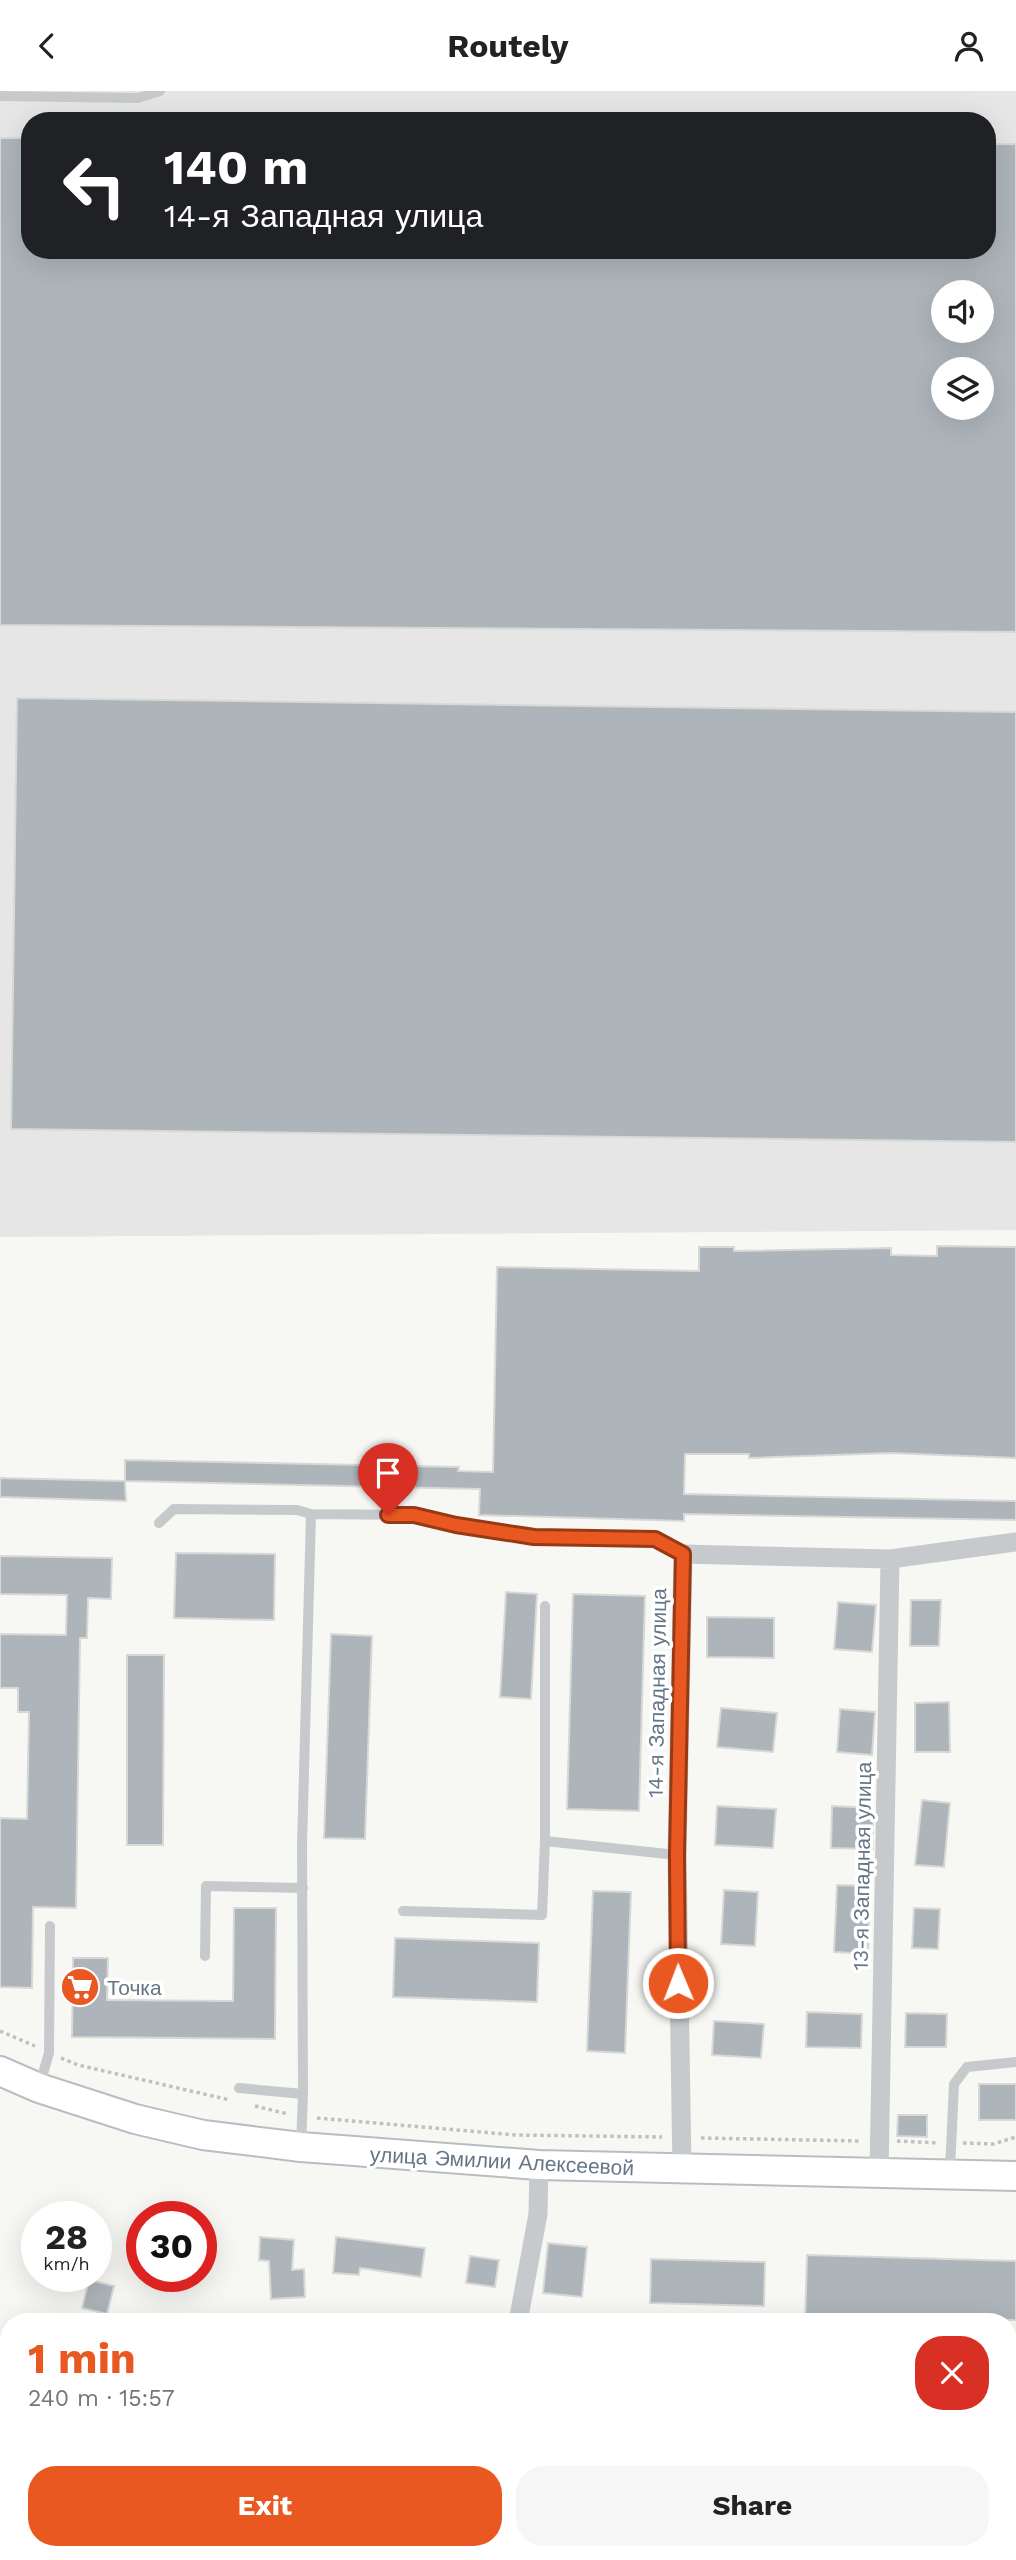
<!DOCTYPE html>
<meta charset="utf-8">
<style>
body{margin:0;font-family:"Work Sans",sans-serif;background:#f6f6f6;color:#222;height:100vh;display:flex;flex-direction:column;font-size:26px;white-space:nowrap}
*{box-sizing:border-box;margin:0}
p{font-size:23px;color:#767676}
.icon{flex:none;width:38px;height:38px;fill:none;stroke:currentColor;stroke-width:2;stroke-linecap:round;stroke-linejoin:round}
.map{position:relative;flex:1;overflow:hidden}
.drawer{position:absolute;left:0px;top:2222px;width:1017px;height:247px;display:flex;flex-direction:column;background:#fff;border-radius:28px 28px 0 0;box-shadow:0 7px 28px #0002}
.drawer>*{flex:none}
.banner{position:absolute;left:21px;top:21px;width:975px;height:147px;border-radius:28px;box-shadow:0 7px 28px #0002;background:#202124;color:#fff;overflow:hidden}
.tools{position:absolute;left:931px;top:189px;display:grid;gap:14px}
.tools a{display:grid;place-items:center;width:63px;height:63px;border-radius:50%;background:#fff;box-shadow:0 7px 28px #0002;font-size:35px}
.speed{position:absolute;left:21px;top:2110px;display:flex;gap:14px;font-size:35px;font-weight:700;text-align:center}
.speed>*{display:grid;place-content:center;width:91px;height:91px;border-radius:50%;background:#fff;box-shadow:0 7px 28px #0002;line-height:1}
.speed small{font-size:18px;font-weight:400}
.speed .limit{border:10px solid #d22;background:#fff;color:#111}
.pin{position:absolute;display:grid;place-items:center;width:60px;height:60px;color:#fff;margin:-72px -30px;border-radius:50% 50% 50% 0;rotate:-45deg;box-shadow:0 0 7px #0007}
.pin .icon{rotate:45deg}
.me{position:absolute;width:77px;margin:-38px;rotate:359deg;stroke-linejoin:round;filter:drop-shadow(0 0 5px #0008)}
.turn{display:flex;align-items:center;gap:24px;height:147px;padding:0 28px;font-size:32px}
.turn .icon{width:91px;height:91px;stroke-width:2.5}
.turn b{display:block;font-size:49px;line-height:60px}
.round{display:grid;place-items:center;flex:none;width:74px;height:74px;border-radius:28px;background:#f6f6f6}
.summary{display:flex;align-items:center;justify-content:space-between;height:119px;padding:0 28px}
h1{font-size:42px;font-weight:700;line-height:52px;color:#ea5821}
.button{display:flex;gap:14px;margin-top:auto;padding:14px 28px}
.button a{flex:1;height:80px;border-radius:28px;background:#ea5821;color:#fff;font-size:28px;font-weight:700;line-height:80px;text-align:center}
.button a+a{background:#f6f6f6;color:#222}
header{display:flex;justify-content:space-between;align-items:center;height:91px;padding:0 28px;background:#fff;font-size:32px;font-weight:700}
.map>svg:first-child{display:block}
</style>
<header><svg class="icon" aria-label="back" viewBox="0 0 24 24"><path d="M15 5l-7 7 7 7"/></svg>Routely<svg class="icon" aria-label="person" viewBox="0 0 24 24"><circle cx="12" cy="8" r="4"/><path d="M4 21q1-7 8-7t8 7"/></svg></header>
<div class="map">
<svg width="1016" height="2469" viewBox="0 0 1016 2469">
<rect width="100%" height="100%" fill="#f7f7f4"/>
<path fill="#e5e6e5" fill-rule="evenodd" d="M0,0h1016v1139l-1016,7zM30,30h957v129h-957zM943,201h39v39h-39zM943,278h39v39h-39z"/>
<path fill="#adb5bb" stroke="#d8d8d6" stroke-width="2" fill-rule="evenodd" d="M0,47h30v112h957v-106h29v488l-1016,-7zM943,201h39v39h-39zM943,278h39v39h-39z
M17,607l999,14v430l-1005,-13z
M937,1155l79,1v211l-125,-5 -142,5v-4h-64l-1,40 332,7v19l-332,-6v7l-205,-6 1,-26 -355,-8v-21l334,7 -1,4 35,1 4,-205 202,4v-24h35v4l157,-3v7l46,1z
M0,1387l125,3 1,20 -126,-4z
M176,1462l99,1 -1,66 -100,-2z
M0,1465l112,2 -1,41 -23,-1 -1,40h-7l-4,270 -43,-1 -1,81 -32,-1v-169l27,1 2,-107h-11v-24h-18v-54l66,1 1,-40 -67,-1z
M506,1501l31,2 -6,105 -31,-2z
M573,1503l72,2 -6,215 -72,-2z
M911,1509h30l-2,46h-29z
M838,1511l38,3 -4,47 -38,-3z
M707,1526l67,1v40l-67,-1z
M331,1543l41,2 -7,203 -41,-1z
M127,1564h37l-1,190h-36z
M949,1611l1,50h-35v-49z
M721,1617l56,5 -4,39 -56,-5z
M840,1618l35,3 -3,43 -35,-3z
M922,1709l28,3 -6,64 -29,-2z
M717,1715l59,3 -3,39 -58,-3z
M832,1715l41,2v41l-42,-1z
M837,1794l33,1 -2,68 -34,-2z
M724,1799l34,2 -3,54 -34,-2z
M593,1800l38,1 -6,161 -38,-2z
M234,1817h42l-1,131 -203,-2 1,-79h35l-1,42 126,1z
M914,1817l26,1 -2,40 -26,-1z
M395,1847l144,5 -2,59 -144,-5z
M807,1921l55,2 -1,34 -55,-1z
M906,1922l41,1 -1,33h-41z
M714,1930l50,3 -3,34 -49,-3z
M979,1993h37v36h-37z
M898,2024h29v22l-30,-1z
M260,2146l34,3 -2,30 12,-1 1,28 -34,2 -2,-38 -10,-1z
M336,2146l89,11 -4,29 -61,-9 -1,7 -26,-2z
M548,2152l39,4 -5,50 -39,-4z
M807,2164l209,6v59l-59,-1v3h-152z
M470,2165l29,4 -4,27 -29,-4z
M651,2168l114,3 -1,44 -114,-3z
M89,2189l25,6 -7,28 -25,-6z"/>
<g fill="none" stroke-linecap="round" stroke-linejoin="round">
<g stroke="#b9bdc2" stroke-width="32">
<path id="secondary" d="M0,1980l39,17 96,31 68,16 98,12 238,18 477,11"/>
</g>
<path stroke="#bec0c2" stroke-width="3.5" stroke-dasharray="3.5 3.5" stroke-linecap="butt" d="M0,1940l35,15
M61,1967l17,7 152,35
M255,2015l33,8
M317,2027l199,17 146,2
M701,2047l160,3
M897,2050l41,2
M963,2052l30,1 23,-7"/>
<path stroke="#c7cacd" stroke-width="10" d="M0,5l138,2 22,-7
M311,1423l103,1 42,11 78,10 121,3 28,15
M159,1432l15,-14 123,1 14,4 -9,332 1,248
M545,1750v-235
M403,1820l139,4 3,-74 132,14
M205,1865l1,-70 97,2
M39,1996l10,-34 1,-127
M239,1997l64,6 -2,52
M950,2079l4,-86 13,-17 49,-5"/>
<path stroke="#c7cacd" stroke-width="19" d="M682,2079l-5,-315 6,-301 207,5 126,-17
M879,2083l11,-615
M518,2231l20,-108 1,-49
M0,2314l9,5
M568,2460l14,9
M663,2469l22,-3 45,3
M809,2469c33,-3 61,-14 93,0"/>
<use href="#secondary" stroke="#fff" stroke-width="28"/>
</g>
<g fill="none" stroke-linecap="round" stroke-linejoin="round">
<g stroke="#983915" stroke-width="18">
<path id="route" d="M388,1424h26l42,10 78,12 121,2 28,15 -6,301 1,128"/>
</g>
<use href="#route" stroke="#ea5821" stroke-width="12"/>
</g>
<defs>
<g id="supermarket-disc" transform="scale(2.0125)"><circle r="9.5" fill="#ea5821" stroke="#fff"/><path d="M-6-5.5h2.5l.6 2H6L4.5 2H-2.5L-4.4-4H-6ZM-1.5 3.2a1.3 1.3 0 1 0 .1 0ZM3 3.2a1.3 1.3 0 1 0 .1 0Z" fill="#fff"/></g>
</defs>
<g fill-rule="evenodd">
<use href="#supermarket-disc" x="80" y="1896"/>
</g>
<g text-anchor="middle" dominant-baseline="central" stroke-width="7" stroke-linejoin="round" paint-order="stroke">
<g font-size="21" fill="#657686" stroke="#fff">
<text transform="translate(657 1602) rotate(-89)">14-я Западная улица</text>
<text transform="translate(862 1775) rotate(-89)">13-я Западная улица</text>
<text transform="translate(502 2070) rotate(3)">улица Эмилии Алексеевой</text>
</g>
<g font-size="21" fill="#657686" stroke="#fff" text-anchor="start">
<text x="107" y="1896">Точка</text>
</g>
</g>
</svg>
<div class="tools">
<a><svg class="icon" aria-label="sound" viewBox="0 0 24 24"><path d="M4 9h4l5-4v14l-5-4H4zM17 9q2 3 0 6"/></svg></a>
<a><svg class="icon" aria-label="layers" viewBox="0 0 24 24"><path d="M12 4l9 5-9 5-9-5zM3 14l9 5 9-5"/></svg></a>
</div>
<div class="speed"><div>28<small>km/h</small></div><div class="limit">30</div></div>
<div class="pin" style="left:388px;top:1424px;background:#d93025"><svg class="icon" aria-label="arrive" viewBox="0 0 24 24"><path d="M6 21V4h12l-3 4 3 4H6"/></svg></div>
<svg class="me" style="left:678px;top:1892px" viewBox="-20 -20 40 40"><circle r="17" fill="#ea5821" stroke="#fff" stroke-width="3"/><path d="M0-11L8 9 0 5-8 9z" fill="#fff"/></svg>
<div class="banner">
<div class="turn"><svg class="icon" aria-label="left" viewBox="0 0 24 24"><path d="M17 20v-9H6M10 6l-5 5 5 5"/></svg><div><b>140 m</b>14-я Западная улица</div></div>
</div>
<section class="drawer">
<div class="summary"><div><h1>1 min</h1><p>240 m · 15:57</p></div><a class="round" style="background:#d93025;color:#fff"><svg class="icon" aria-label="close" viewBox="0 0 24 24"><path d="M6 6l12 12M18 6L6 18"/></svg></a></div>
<div class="button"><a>Exit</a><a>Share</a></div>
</section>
</div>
